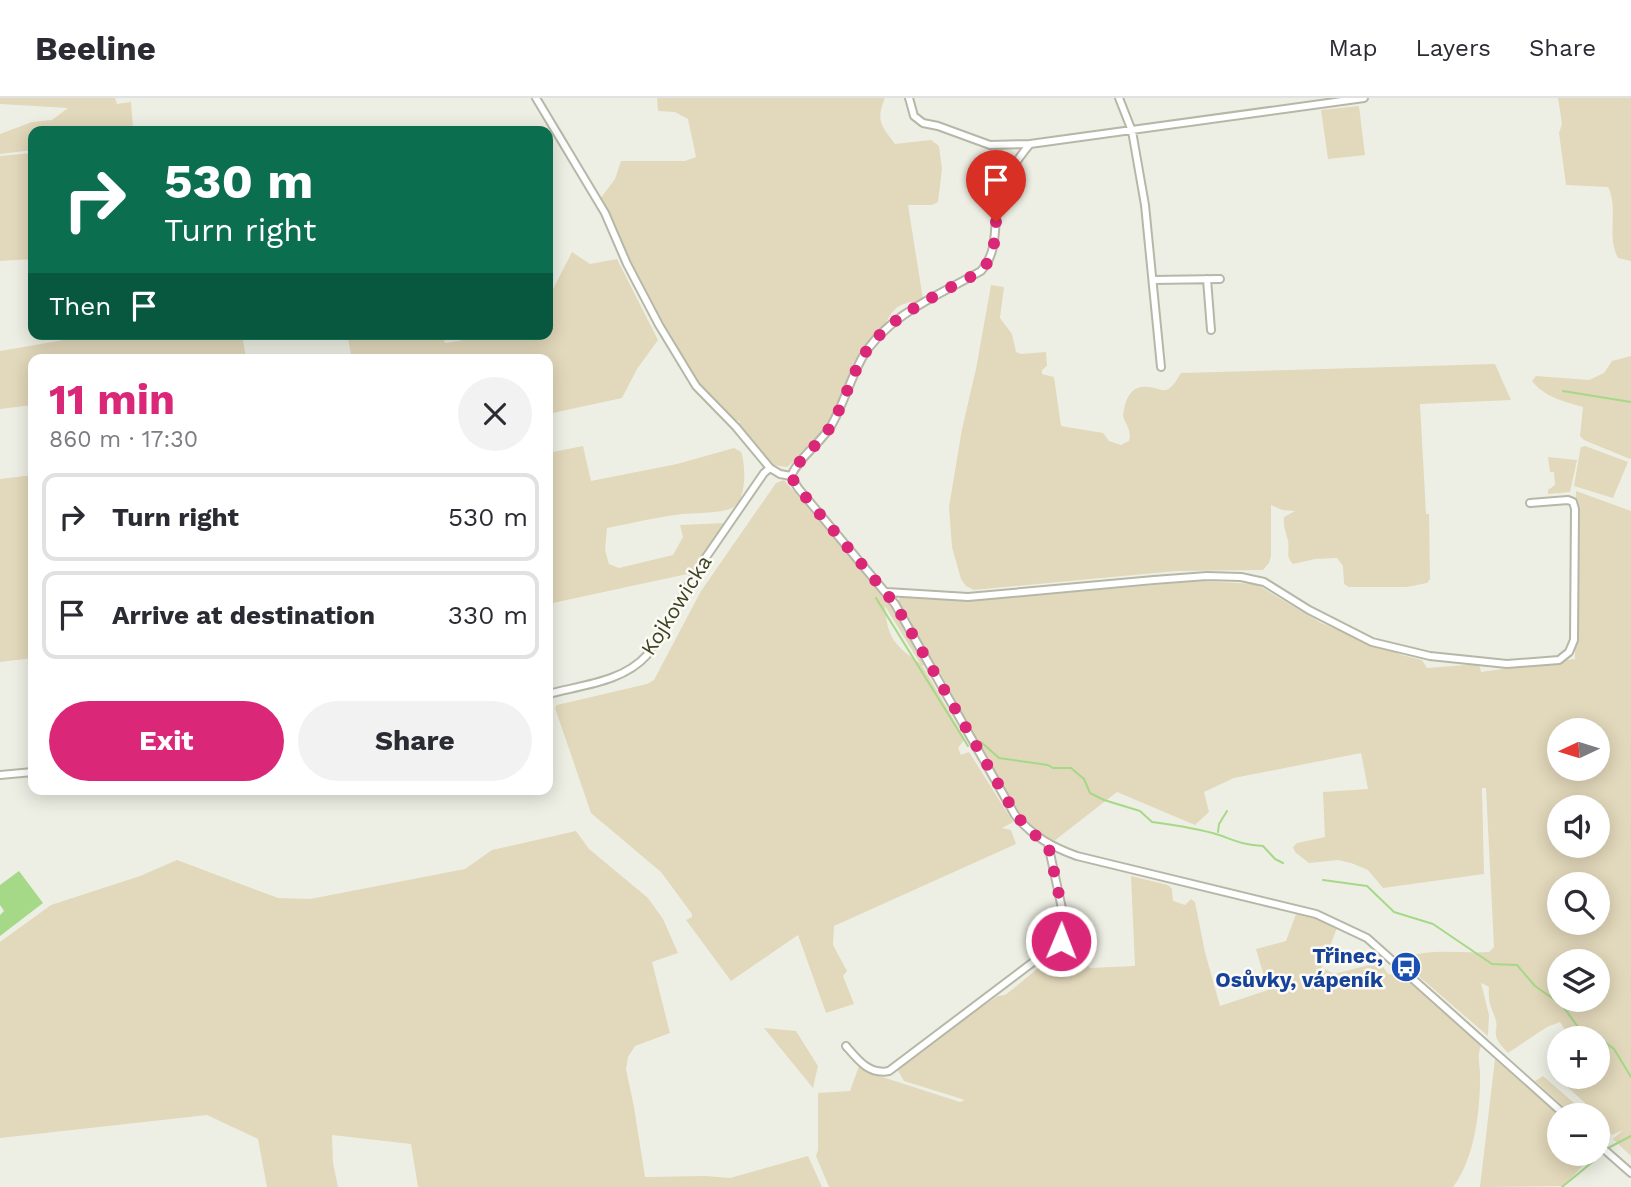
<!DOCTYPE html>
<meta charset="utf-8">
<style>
body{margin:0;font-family:"Work Sans",sans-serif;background:#f2f2f3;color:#2b2b33;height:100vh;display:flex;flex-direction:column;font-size:26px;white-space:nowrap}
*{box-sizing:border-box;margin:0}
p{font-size:23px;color:#7c7c81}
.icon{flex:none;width:38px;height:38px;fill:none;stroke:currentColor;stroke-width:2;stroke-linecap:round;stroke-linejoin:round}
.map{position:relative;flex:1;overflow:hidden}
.sheet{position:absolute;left:28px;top:256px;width:525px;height:441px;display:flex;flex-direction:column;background:#fff;border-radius:14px;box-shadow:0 4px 18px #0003}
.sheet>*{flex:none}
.guide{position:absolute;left:28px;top:28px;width:525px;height:214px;border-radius:14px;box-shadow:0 4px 18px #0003;background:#0b6e4f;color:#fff;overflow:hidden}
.needle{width:46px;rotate:266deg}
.fabs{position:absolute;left:1547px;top:620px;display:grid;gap:14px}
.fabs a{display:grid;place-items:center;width:63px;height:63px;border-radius:50%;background:#fff;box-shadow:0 4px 18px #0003;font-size:35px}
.pin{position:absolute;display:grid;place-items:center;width:60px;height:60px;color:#fff;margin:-72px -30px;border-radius:50% 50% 50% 0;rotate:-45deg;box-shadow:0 0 7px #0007}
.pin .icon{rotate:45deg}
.me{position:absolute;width:77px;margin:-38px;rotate:1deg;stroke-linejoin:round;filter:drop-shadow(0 0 5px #0008)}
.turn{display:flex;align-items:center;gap:24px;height:147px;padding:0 21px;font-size:32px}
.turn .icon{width:91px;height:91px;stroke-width:2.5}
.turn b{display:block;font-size:49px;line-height:60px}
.then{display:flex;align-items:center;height:66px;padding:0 21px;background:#0003;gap:14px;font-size:26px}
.round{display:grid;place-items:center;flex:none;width:74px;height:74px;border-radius:37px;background:#f2f2f3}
.summary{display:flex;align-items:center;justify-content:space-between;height:119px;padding:0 21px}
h1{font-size:42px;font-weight:700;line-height:52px;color:#db2777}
.button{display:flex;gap:14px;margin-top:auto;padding:14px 21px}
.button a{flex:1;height:80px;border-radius:42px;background:#db2777;color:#fff;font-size:28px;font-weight:700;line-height:80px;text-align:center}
.button a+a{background:#f2f2f3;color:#2b2b33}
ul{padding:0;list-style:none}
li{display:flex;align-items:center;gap:21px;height:88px;margin:0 14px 10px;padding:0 7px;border:4px solid #e1e1e2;border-radius:14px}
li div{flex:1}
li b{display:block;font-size:26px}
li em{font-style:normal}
header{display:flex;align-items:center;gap:42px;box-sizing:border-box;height:98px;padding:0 35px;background:#fff;border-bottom:2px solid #e1e1e2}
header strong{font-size:33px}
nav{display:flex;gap:38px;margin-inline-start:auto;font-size:24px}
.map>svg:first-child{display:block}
</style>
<header>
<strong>Beeline</strong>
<nav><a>Map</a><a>Layers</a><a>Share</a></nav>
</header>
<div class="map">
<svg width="1631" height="1089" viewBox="0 0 1631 1089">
<rect width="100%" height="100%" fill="#eeefe4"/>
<path fill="#e2d8bb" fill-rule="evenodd" d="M0,0h115l2,6 14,-2 2,25 -9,4h-91v19l-33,4v-20l32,-12 20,-2 16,-12 -68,-4z
M657,0h228c-10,23 -3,28 10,46l36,-4 8,6 3,23 -4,33 -6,3h-24l15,94 -9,5 -3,-2c-19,4 -18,11 -27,23 -10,14 -23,23 -31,39 -10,22 -15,49 -31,69 -9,13 -23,24 -35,34l-14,-2 -35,-38 2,-6 -7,-1 -16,-14 -37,-48 -34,-62 -46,-97 15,-20 6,-18h64l11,-4 -8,-38 -13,-7 -17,-1z
M1558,0h73v163l-13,-3c-12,-22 1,-49 -10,-71l-42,-2 -7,-52 3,-9z
M1359,8l6,49 -37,4 -7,-49z
M33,55v106l-33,2v-105z
M572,154l18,12 27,-5 41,81 -21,29 -15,29 -74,16v-55h-196l-5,-25h95l3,9 56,-9h47v-35z
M991,187l13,2 -4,31 12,16 4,18 5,2 25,-2 1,14 -5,4v4l12,3 7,49 42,7 6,8 12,4 8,-4c3,-11 -3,-15 -6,-25 2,-16 7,-32 26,-29 6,0 11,4 17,3 7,-2 11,-11 15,-17l314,-9 16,36 -91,4 6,110h3l1,65 -3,4 -20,4h-58l-5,-3 -1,-18 -6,-8 -22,1 -22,5c-8,-8 -3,-13 -5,-23 -2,-9 -5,-14 -4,-24l11,-6 -13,-1 -11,-5v51l-2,7 -6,7 -87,1 -202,19 -8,-4 -5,-7 -9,-32 -3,-40 13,-78 14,-60z
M63,236h179l4,25h-213v46l-33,4v-58l64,-11z
M1631,258v102l-1,1 -46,-19 -4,-4 3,-29c-18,-5 -39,-10 -51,-26l4,-5 53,4 15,-7 8,-12z
M583,348l8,35 86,-17 57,-16 7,4c5,13 6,49 -9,56 -10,5 -37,5 -49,6 -26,3 -51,9 -76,14l-2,22 4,14 10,4 54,-13 10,-18 -3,-12 46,-2 -34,50 -144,31v-151z
M1585,348l43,16 -15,36 -39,-12 6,-35 1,-4z
M1548,359l29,3 -7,32 -22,2v-4l7,-5 -1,-13h-4z
M33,377v183l-33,4v-183z
M784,382l99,114 10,16 8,-15h105l1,3 194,-17 55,3 65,39 81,32 20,5 5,8 52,-4 2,8 94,-13 1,-168 55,20v645l-18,-17 10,-9 -11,5 -5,-6 -9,7v-21h-25l-38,-34 8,-5 38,33 4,-6 -35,-32 9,-6v11h39v-38h-28l-10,-16 -13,5 -39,26c-22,-22 -6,-20 -14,-38 -4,-10 -6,-15 -5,-28l-8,-4 8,32 -1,21 -88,-76c28,-13 59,-6 89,-8l5,-5 -8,-159h-4l2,86 -101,14 -15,-18 -17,-7 -13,-3 -29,3 -14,-11 -2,-5 4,-4 28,-6 -2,-45 45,-3 -7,-36 -127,25 -30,14 5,20 -14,13 -78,-33 -63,49 -14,-7 -21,-22 -24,-37 -57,-107 -16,-3 43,74 -7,9 3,7 8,-3 44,70 -11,6 9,2 5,14 -182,82 -1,19 14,26 -4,5 11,28 -28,9 -28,-78 -67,46 -45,-61 6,-3v-3l-31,-42 -70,-59 -36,-105 2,-3 90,-21 7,-4 47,-89 75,-108zM885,508l35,57c-25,-17 -33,-25 -35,-57zM1559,632h39v38h-39zM1559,709h39v38h-39zM1559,786h39v38h-39zM1559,863h39v38h-39z
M576,733l13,18 59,49 15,21 15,34 -26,9 18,71 -35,13 -7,11 -2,12 8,38 11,70 60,-1 25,2 78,-22 14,31h-404l-7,-43 -79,-9 1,28 5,24h-71l-9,-48 -51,-24 -207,23v-196l51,-37 89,-29 37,-16 101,38 32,1 155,-30 27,-19z
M1131,778l37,9 4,4 1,12 12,4 6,-6 4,3 10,50 15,54 48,-16 -12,-41 30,-8 10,-27 14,2 27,12 -16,41 -6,7 5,1 5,-8 9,5 35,-9 12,-1 7,10 15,3 78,69c-5,12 0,21 -1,33 0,34 -6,81 -27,108h-624l-13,-31 2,-6v-57l32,-2 9,-25 14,8 87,28 5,-2 -61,-19 -7,-12 57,-44 44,-29 7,-1 8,-6 54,-45 23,24 45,-2z
M764,930l32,3 22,35 -5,22z
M1495,961l64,57v37h35l-30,33 -84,1z"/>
<path fill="#a5d987" d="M19,773l24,32 -43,33v-21l4,-4 -4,-6v-20z"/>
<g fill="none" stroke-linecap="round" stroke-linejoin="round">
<path stroke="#a5d987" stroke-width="2" d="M1563,293l68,11
M876,500l92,148
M981,644l18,16 49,7 5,3h18l13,11 6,14 14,7 36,11 12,11c22,3 45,6 67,13 17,6 25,10 44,11l12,13 8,4
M1218,734l1,-8 8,-13
M1323,782l44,6 27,26 39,12 59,40 25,1 18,21 27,19 16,22 6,3
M1598,939l16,12 17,28
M1610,1049l21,-11
M1562,1089l39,-32"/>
<g stroke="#b5b8a6" stroke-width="10">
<path id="street" d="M536,0l69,115 22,51 32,61 37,61 40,41 34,41 10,6 11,2
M909,0l5,18 9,7 15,3 52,19 40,-1
M1119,0l13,33 13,74 16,162
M1364,0l-334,46c-15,18 -27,36 -32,59 -5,24 1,48 -17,68 -42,24 -94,44 -119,87 -12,22 -19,47 -31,68 -12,19 -31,30 -40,50l7,12 97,116 120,211c17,21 37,32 62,41l239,58 51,24 198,177
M1207,181l4,51
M1153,182l67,-1
M887,494l81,5 186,-17 53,-4 34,1 23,5 45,28 63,32 58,14 77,8 52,-4 10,-8 5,-12 1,-131 -2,-7 -5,-2 -38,3
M548,596c34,-9 75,-12 99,-39l55,-92 62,-90 6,-5
M0,677l33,-3
M846,948c12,14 23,29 43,25l172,-130 5,-14 -18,-83
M1598,1046l33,29"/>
</g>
<use href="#street" stroke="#fff" stroke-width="6"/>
</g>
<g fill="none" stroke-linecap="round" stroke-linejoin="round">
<path stroke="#db2777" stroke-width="12" stroke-dasharray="0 21.6" d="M996,124c-1,19 -2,35 -15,49 -42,24 -94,44 -119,87 -12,22 -19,47 -31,68 -12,19 -31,30 -40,50l7,12 97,116 121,211 16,18 16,11 18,83 -5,14"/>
</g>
<defs>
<g id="bus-disc" transform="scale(1.575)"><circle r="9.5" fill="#1a4fb4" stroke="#fbfaf5"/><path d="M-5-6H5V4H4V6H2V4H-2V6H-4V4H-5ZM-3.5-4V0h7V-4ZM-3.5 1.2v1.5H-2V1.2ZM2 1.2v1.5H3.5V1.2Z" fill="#fff"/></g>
</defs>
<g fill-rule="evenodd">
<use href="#bus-disc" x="1406" y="869"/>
</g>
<g text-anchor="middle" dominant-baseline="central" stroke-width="5" stroke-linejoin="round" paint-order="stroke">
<g font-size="21" fill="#3c4321" stroke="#fbfaf5">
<text transform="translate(676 507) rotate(-58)">Kojkowicka</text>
</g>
<g font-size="21" font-weight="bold" fill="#164399" stroke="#fbfaf5" text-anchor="end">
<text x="1383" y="857">Třinec,<tspan x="1383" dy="24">Osůvky, vápeník</tspan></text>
</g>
</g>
</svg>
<div class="fabs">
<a><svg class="needle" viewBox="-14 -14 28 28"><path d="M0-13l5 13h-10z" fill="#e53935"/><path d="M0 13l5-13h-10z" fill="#7c7c81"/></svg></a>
<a><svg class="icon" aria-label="sound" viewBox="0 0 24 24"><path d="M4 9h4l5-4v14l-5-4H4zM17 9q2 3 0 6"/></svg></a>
<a><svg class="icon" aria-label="search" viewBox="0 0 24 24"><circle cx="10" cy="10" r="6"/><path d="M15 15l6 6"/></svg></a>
<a><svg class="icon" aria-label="layers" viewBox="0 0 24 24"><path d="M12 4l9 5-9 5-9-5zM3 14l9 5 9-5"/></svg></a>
<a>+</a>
<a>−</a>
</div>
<div class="pin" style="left:996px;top:124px;background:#d93025"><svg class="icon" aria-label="arrive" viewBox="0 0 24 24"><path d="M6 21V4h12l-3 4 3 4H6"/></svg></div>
<svg class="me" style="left:1061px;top:843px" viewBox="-20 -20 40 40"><circle r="17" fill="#db2777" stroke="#fff" stroke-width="3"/><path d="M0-11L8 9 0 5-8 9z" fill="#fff"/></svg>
<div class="guide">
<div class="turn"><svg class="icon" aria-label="right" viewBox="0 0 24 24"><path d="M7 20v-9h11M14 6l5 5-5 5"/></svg><div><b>530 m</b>Turn right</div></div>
<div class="then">Then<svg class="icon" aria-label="arrive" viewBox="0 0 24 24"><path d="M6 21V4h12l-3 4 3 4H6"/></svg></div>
</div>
<section class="sheet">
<div class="summary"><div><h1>11 min</h1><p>860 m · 17:30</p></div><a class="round"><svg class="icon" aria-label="close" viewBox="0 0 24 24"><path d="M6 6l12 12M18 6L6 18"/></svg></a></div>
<ul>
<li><svg class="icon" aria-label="right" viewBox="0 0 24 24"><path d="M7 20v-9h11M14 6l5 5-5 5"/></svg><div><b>Turn right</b></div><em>530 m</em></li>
<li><svg class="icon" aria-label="arrive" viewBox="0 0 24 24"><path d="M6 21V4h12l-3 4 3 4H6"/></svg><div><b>Arrive at destination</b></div><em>330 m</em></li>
</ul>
<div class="button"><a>Exit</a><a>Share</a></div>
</section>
</div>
